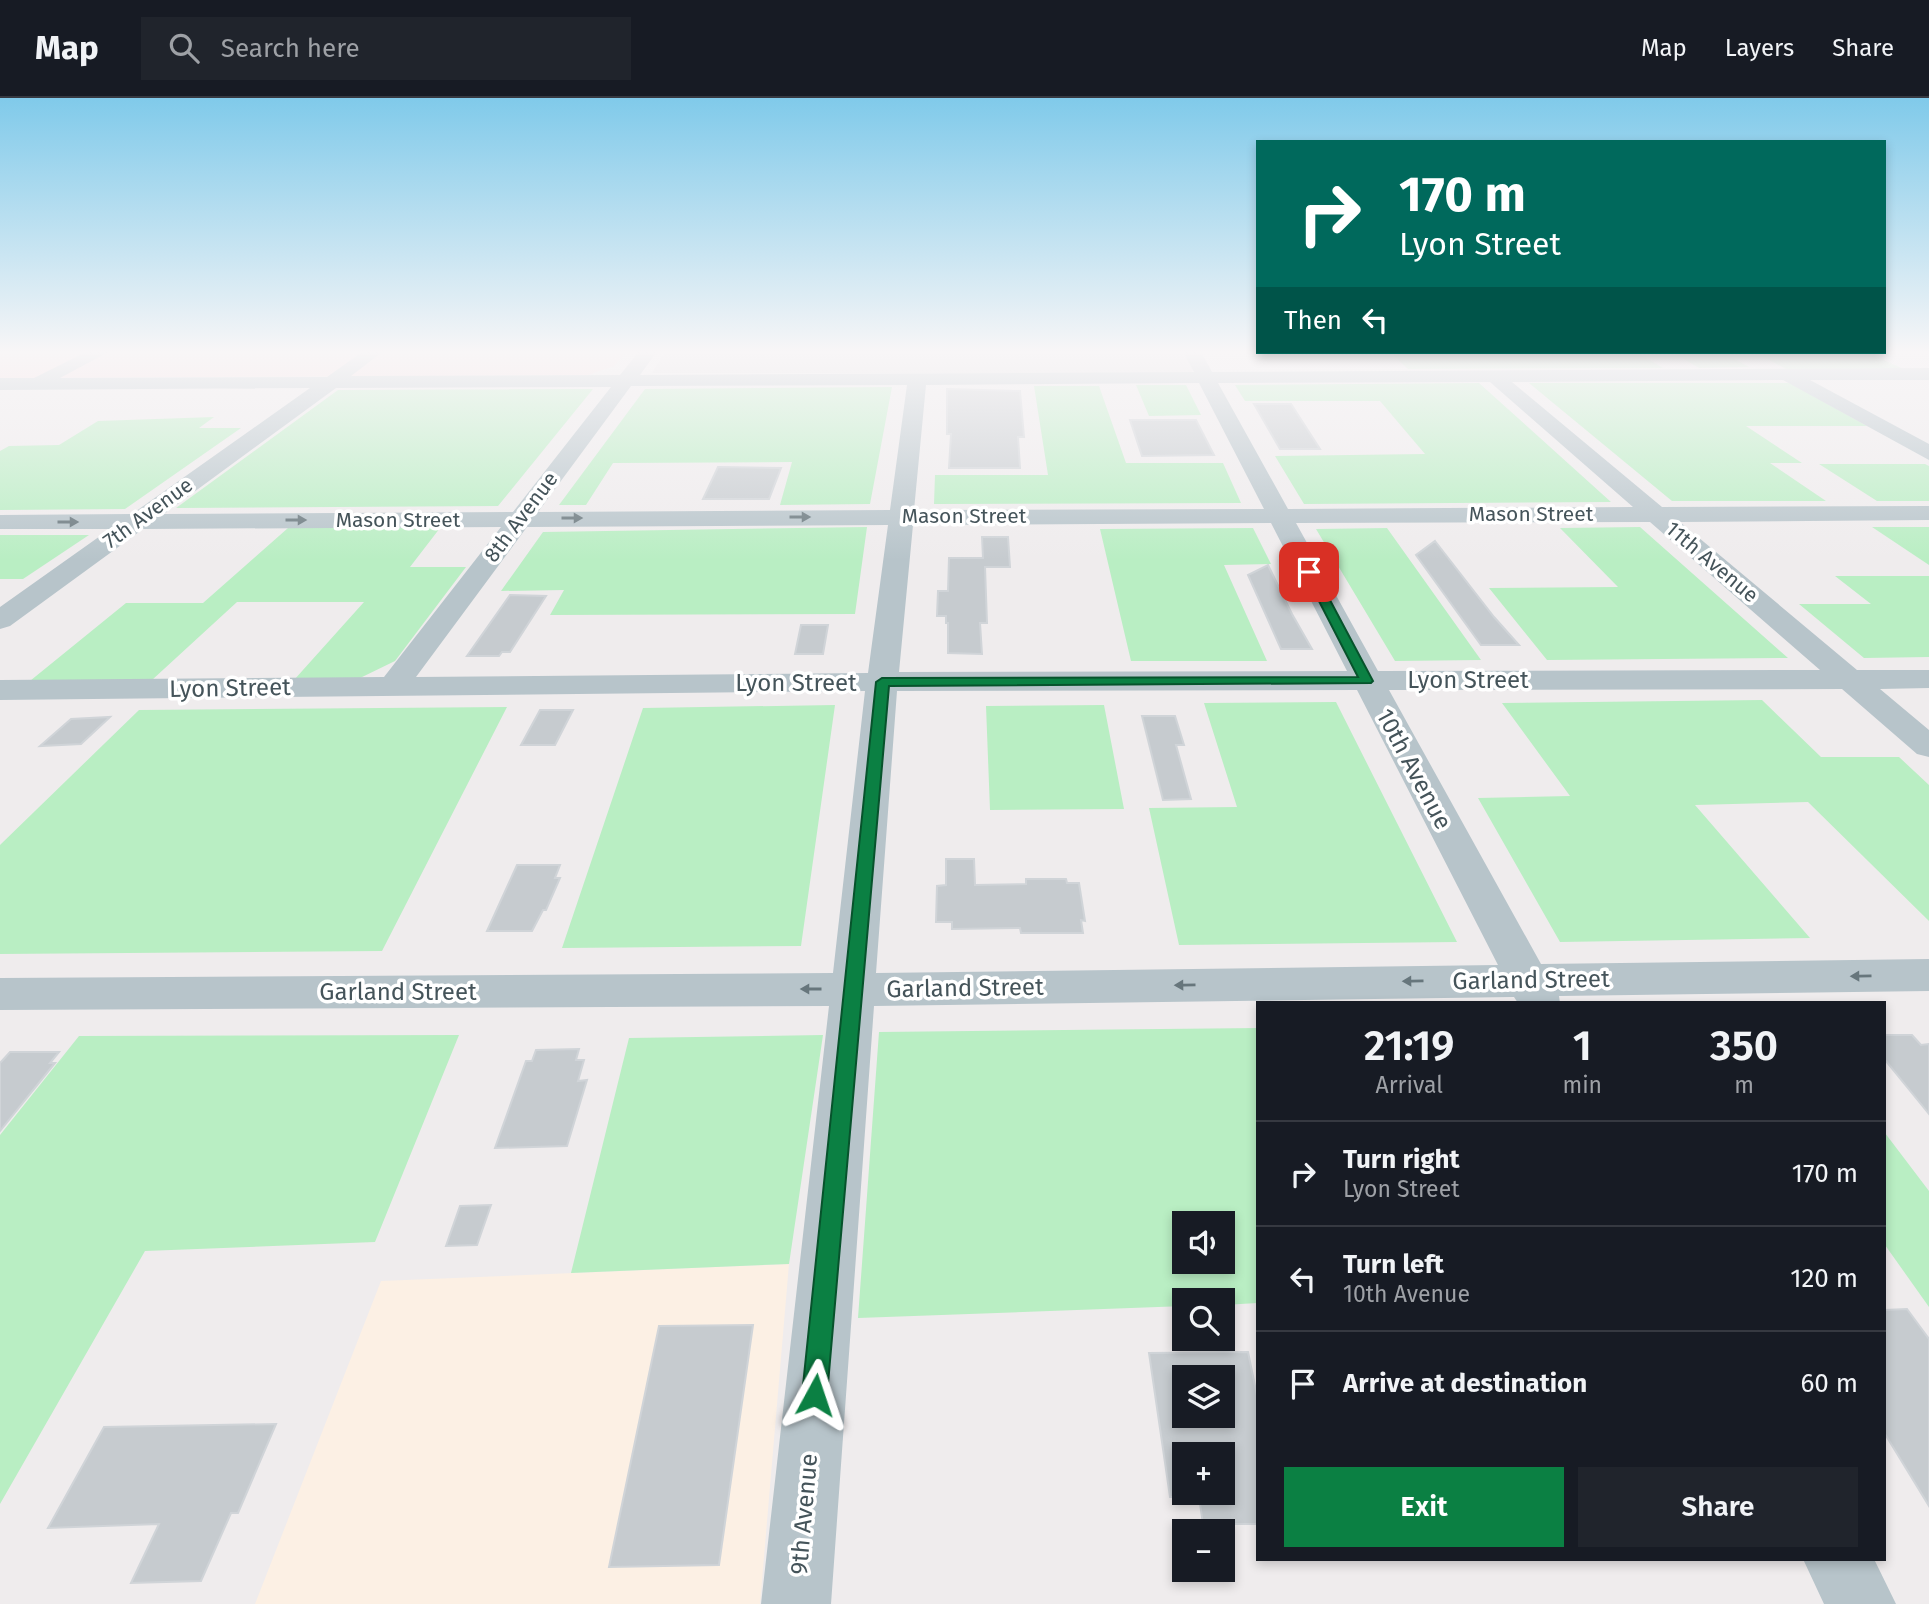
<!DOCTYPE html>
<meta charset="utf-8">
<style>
body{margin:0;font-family:"Fira Sans",sans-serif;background:#20242c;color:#f1f3f6;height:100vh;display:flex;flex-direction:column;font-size:26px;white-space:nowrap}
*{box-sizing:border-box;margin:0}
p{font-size:23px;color:#9ea1a6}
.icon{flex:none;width:38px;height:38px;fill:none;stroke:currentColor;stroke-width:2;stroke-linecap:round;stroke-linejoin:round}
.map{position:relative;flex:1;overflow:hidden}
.drawer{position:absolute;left:1256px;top:903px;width:630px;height:560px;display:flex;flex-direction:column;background:#171b24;border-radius:0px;box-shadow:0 4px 10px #0003}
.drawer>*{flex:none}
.guide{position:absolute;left:1256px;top:42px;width:630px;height:214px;border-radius:0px;box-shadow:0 4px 10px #0003;background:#00695c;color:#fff;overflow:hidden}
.tools{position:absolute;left:1172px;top:1113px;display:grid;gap:14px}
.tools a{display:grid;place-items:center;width:63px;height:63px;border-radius:0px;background:#171b24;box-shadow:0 4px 10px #0003;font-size:35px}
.pin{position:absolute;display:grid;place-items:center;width:60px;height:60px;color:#fff;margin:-30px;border-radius:14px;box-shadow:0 4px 10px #0006}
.me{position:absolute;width:77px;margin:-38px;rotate:5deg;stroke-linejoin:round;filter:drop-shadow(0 0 5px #0008)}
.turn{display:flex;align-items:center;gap:24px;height:147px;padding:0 28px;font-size:32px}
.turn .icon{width:91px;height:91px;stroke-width:2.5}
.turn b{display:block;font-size:49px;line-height:60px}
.then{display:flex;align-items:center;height:66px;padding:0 28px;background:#0003;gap:14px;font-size:26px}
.eta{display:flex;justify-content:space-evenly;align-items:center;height:119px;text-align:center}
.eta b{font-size:42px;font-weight:600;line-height:49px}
.cta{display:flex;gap:14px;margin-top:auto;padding:14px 28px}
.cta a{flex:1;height:80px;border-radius:0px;background:#0b8043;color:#fff;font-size:28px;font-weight:600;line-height:80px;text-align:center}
.cta a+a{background:#20242c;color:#f1f3f6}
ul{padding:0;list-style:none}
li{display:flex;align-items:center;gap:21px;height:105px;padding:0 28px;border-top:2px solid #363941}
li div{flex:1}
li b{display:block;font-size:26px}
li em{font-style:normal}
header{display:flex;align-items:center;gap:42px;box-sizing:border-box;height:98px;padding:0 35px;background:#171b24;border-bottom:2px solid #363941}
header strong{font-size:33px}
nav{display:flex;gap:38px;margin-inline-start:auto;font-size:24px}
.search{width:490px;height:63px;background:#20242c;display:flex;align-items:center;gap:18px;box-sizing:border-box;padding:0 24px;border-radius:0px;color:#9ea1a6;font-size:26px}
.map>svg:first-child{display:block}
</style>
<header>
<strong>Map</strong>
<div class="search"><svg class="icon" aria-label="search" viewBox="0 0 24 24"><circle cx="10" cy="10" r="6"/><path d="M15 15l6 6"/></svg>Search here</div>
<nav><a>Map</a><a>Layers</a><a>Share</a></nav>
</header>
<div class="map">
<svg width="1929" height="1506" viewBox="0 0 1929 1506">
<rect width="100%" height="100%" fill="#efeced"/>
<path fill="#fcf0e4" d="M789,1166l-29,340h-505l126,-323z"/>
<path fill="#e0dddf" d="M666,252h517l10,20 -2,3h-539z"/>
<path fill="#fbdbde" d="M0,252h628l-14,16 -26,9 -588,3z"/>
<path fill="#b9eec3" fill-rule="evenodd" d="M1390,254h246l27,16 -255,1z
M1672,254h50l27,15 -50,1z
M1754,254h112l42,19h-118z
M1479,285l132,119 -307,2 -29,-48 150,-2 -45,-53h-135l-10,-16z
M1529,285h261l77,43h-121l56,37h-32l56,38h-154z
M1136,287h50l15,30 -52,1z
M1034,288h65l27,77h97l18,40 -307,1 1,-29h113z
M892,289l-22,117 -90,1 12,-43 -179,1 -27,42h-27l86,-116z
M593,291l-95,117 -322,2 162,-118z
M214,319l-15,11h42l-116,81 -125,1v-59l9,-5 50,-1 39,-24z
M1819,366h106l4,2v35h-52z
M867,429l-12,87 -305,1 14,-25 -63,1 42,-59z
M1640,429l148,131 -241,2 -58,-72 129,-1 -58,-59z
M1872,429h57v38z
M288,430h152l-30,39h56l-71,94 -37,18 -64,1 70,-78h-127l-85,78 -127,5 101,-82h77z
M1253,430l18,36 -47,1 43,96h-136l-31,-132z
M1387,430l94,132 -86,1 -79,-132z
M0,437h89l-66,44h-23z
M1835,478h94v81l-65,1 -65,-54h72z
M1762,602l59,57h78l30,28v136l-121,-119 -113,3 115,133 -250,4 -82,-144 92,-2 -68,-93z
M1336,604l121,240 -278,3 -30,-137 88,-1 -33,-104z
M835,607l-34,241 -239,2 81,-240z
M1104,607l20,104 -134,1 -4,-104z
M507,609l-125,244 -382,3v-109l139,-135z
M1258,930v275l-35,2v-5h-38v6l-327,12 21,-286zM1185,1125h38v39h-38z
M459,937l-84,207 -230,9 -145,253v-369l79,-99z
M823,937l-34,229 -218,9 58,-235z
M1885,1035l44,58v116l-44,-62z"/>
<path fill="#c6cbcf" stroke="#d0d4d8" stroke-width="2" fill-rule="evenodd" d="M947,291l73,2 4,46h-6l2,31h-71l2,-34h-4z
M1254,306h37l29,45h-40z
M1130,322h66l18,35 -72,1z
M718,369l63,1 -12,31h-66z
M982,439h26l2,30h-25l2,56h-7l2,31 -34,-1v-30h-2v-7h-9l1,-25h10l1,-33h34z
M1435,443l59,76 25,28h-38l-65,-90z
M1268,467l24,49 20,35h-31l-33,-74z
M510,497l36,1 -36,56h-8l-3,4h-32z
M801,527h27l-5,29h-28z
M540,612h33l-18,35h-34z
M1142,618h33l9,29h-8l15,54 -28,1z
M110,619l-29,27 -41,2 31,-27z
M946,761h28l1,26 51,-1v-5h40l1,4h12l6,38 -4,-1 2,13h-62l-1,-5 -68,1v-7h-16l1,-36 9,-1z
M517,767h43l-5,13h5l-14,32h-3l-11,21h-45z
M1885,937h27l9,10 8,-1v70l-44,-54z
M579,951l-3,11h8l-6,21 9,-1 -20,66 -72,2 31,-87h6l4,-11z
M10,954h49l-9,11h5l-55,68v-68z
M491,1107l-14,40 -31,1 14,-40z
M1907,1211l22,30v167l-44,-72v-124z
M753,1227l-34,240 -110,2 50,-241z
M1248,1254l10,48v124h-55l-4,-27h-29l-21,-144zM1185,1279h38v39h-38zM1185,1356h38v39h-38z
M276,1326l-38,89h-7l-30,68 -70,2 28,-59 -111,4 56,-101z"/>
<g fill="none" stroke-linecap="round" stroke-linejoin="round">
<path fill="#b7c4ca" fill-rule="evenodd" d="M90,252h22l-52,28 267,-1 38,-27h20l-34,26 269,-1 20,-25h18l-18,25 554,-3 -12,-22h18l12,22 717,-4v12h-119l119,64v16l-146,-80 -271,2 150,125 267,-1v14l-249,2 177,148h72v18l-49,1 49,41v27l-12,-3 -75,-65 -453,1 152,274 388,-5v32l-370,5 1,7h-42l-4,-6 -640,9 -43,598h-70l68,-598 -829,4v-32l833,-5 32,-282 -865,9v-20l384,-3 117,-150 -358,2 -133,97 -10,3v-22l110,-78h-110v-14l132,-1 178,-126 -310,2v-12h34zM1490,284l143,125 -345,2 -70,-126zM1199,285l65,126 -350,1 12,-125zM907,287l-17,125 -352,2 93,-126zM611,289l-98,125 -349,2 172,-126zM1650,424l170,148 -442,1 -82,-148zM1271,425l76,148 -448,1 14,-147zM888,427l-20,148 -452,4 111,-150zM1357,592l141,275 -622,8 21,-282z
M1803,1461h71l22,45h-72z"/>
</g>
<defs><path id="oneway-solid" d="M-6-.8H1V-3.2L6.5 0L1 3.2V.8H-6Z" transform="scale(1.75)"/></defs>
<g fill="#67767c">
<use href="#oneway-solid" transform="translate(800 419)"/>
<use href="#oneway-solid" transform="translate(572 420)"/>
<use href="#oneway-solid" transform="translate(296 422)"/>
<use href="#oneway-solid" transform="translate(68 424)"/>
<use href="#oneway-solid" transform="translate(1861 878) rotate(179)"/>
<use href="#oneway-solid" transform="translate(1413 883) rotate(179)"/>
<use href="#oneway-solid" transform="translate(1185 887) rotate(179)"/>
<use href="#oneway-solid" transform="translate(811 891) rotate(180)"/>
</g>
<linearGradient id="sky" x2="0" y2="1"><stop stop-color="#80caea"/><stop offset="0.55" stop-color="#f8f6f7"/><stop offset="1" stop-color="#f8f6f7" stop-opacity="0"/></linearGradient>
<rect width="1929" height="462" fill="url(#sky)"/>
<path fill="#0b8043" stroke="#07532c" stroke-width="2" d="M1305,472l10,2 58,109 -2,2 -482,3 -62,709 -3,9 -9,4 -9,-4 -4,-9 74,-713 6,-4 476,-1 -54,-105z"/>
<g text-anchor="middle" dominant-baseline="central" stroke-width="7" stroke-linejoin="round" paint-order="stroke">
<g font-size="21" fill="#45545a" stroke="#fff">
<text transform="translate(148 415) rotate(-36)">7th Avenue</text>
<text x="1531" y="416">Mason Street</text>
<text x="964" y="418">Mason Street</text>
<text transform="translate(521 419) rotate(-53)">8th Avenue</text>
<text x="398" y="422">Mason Street</text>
<text transform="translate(1712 464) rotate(40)">11th Avenue</text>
</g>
<g font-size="24" fill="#45545a" stroke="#fff">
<text x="1468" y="582">Lyon Street</text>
<text x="796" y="585">Lyon Street</text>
<text transform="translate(230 590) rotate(-1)">Lyon Street</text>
<text transform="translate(1414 671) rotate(62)">10th Avenue</text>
<text transform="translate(1531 882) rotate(-1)">Garland Street</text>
<text transform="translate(965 890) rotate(-1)">Garland Street</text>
<text x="398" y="894">Garland Street</text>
<text transform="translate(804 1416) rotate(-85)">9th Avenue</text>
</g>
</g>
</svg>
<div class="tools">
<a><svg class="icon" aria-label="sound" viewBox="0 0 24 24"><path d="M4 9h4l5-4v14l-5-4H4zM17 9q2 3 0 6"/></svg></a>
<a><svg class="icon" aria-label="search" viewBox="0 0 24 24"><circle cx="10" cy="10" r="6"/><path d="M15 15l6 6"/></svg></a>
<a><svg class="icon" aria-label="layers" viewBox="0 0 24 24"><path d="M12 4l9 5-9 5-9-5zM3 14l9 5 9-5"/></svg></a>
<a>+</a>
<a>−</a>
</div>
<div class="pin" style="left:1309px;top:474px;background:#d93025"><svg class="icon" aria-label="arrive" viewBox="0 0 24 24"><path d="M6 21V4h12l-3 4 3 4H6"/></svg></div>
<svg class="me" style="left:815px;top:1297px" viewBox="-20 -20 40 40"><path d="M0-17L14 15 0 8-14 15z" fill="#0b8043" stroke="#fff" stroke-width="4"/></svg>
<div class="guide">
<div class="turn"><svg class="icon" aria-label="right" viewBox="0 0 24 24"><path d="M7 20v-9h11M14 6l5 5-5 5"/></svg><div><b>170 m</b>Lyon Street</div></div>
<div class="then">Then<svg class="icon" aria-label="left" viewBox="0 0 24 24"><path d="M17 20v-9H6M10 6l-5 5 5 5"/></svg></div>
</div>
<section class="drawer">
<div class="eta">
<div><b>21:19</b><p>Arrival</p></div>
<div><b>1</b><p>min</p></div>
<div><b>350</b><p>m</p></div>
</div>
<ul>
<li><svg class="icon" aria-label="right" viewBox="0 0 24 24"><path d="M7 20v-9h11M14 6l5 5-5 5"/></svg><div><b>Turn right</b><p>Lyon Street</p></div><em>170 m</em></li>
<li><svg class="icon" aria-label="left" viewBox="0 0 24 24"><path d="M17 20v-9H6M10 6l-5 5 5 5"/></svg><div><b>Turn left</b><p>10th Avenue</p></div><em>120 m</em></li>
<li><svg class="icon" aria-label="arrive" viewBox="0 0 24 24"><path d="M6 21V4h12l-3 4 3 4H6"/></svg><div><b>Arrive at destination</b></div><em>60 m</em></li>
</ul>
<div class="cta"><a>Exit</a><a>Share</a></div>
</section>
</div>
